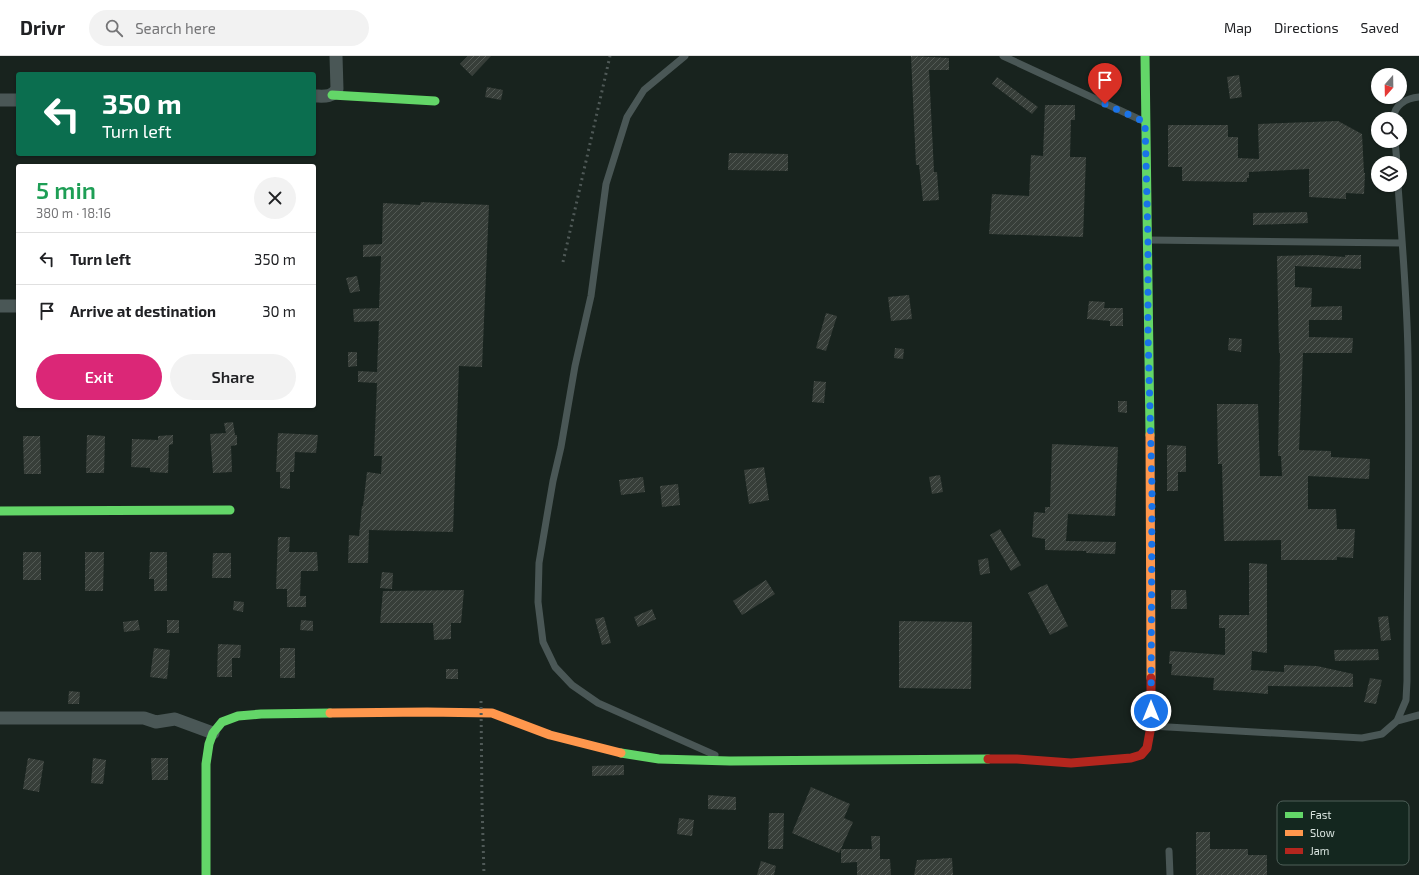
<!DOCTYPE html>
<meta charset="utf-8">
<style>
body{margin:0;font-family:"Exo 2",sans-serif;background:#f2f2f2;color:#202124;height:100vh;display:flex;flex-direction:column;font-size:15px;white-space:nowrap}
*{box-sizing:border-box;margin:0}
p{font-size:13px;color:#757577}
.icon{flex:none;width:22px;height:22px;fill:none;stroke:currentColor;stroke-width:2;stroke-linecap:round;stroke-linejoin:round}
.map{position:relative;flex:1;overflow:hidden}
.details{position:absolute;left:16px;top:108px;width:300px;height:244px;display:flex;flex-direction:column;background:#fff;border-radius:4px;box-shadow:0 1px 3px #0004}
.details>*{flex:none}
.guide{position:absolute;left:16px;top:16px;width:300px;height:84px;border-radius:4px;box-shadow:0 1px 3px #0004;background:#0b6e4f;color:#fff;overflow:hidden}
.needle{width:26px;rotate:200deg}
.fabs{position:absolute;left:1371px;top:12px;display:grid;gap:8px}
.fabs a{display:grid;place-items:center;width:36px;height:36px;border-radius:50%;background:#fff;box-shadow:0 1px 3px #0004;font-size:20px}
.pin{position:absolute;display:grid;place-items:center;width:34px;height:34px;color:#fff;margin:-41px -17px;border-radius:50% 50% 50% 0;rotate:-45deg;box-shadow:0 0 4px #0007}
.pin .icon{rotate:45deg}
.me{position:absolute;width:44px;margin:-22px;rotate:0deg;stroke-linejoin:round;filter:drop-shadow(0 0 3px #0008)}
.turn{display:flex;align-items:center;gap:14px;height:84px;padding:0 20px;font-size:18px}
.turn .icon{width:52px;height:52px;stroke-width:2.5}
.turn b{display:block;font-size:28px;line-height:34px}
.round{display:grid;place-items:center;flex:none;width:42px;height:42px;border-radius:21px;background:#f2f2f2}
.overview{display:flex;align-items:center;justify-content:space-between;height:68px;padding:0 20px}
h1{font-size:24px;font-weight:600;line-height:30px;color:#1e9e55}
.button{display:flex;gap:8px;margin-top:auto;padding:8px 20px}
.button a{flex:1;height:46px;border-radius:24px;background:#db2777;color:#fff;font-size:16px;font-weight:600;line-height:46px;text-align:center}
.button a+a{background:#f2f2f2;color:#202124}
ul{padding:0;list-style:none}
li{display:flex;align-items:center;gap:12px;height:52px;padding:0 20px;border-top:1px solid #e0e0e0}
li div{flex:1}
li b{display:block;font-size:15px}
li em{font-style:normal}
header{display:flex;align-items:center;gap:24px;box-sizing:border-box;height:56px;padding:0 20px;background:#fff;border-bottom:1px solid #e0e0e0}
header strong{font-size:19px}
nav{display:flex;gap:22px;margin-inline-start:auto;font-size:14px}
.search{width:280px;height:36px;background:#f2f2f2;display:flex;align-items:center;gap:10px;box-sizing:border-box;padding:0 14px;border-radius:22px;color:#757577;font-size:15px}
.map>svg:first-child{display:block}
</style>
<header>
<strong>Drivr</strong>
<div class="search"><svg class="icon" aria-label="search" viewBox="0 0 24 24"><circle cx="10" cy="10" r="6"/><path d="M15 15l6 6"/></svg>Search here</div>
<nav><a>Map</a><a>Directions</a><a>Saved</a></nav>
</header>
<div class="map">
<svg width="1419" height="819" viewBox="0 0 1419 819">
<defs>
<pattern id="building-hatch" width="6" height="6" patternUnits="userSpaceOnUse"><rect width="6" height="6" fill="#373e39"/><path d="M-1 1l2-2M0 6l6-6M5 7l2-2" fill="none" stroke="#535a55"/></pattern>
</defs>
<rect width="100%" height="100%" fill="#18231e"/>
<path fill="url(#building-hatch)" d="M468,0h23l-19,20 -12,-12z
M911,0l38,2v12h-20l5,102h3l2,28 -16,1 -4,-36h-3z
M1239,19l3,22 -12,2 -3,-22z
M997,21l41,30 -6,7 -40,-30z
M487,31l16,3 -2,10 -16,-3z
M1045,49h30v15h-4l-1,37h16l-3,80 -94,-3 3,-40 37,2 2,-41 12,1z
M1338,65l24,13 2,39h1l-1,21 -18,-1v6l-37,-2v-28l-60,3v6h-2v4l-65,-1v-14h-14v-42h60v12h10v21l21,1 -1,-35z
M729,97l59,1v17l-60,-1z
M421,146l68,3 -7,162 -23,-1 -6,166 -84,-2 -1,33h-20l1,-28 10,1 3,-30h1l4,-34 14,2 1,-18h-8l3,-73 -19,-1v-11l19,1 2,-51 -25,1 -1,-13 26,-1 2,-52 -18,1v-12l19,-1 1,-41 37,2z
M1307,156l1,11 -55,2v-12z
M1317,199l28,2v-2h16v14l-66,-3v21l17,1 -1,19 31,-1v14h-33v17l44,1 -1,15h-49l-4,97 32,1v6l39,2 -1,20 -61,-3v33h28l1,20h18l-2,29 -16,-1v3h-56v-20l-57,1 -2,-77h-4l-1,-60h41l2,72h22l-1,-20h-3l2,-103h-1l-2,-97z
M357,220l3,15 -10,2 -4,-15z
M909,239l3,24 -21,2 -3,-24z
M1089,245l16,1 -1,6h19v18h-13v-5l-23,-2z
M826,257l11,3 -11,35 -10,-3z
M1229,282l13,1 -1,13 -13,-2z
M895,292l9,1 -1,10 -9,-1z
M348,296h9v14l-9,1z
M814,325l12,1 -2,21 -12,-1z
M1118,345h9v12l-9,-1z
M233,366l2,13h2v10l-6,1 1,26 -19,1 -3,-39 16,-1 -2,-10z
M278,377l40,2 -2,18 -21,-1 -1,20h-4v17l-10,-1v-16h-4z
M87,379l18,1 -1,37h-18z
M173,379v9l-4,1 -1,28 -18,-1v-4l-19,-1 1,-28 26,1v-4z
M23,380h17l1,38h-17z
M1052,388l66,3 -3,69 -47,-2 -2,27 50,1 -1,12 -29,-1v-2l-41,-1v-11l-13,-2 2,-25 11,1v-6h5z
M1167,389l19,1v26h-8v19h-11z
M764,411l5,33 -20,4 -5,-34z
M940,419l3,17 -11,2 -3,-17z
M643,421l2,15 -24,3 -2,-15z
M678,428l2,21 -18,2 -2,-21z
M1000,473l21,36 -10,6 -21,-36z
M278,481h12l-1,15h28l1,19h-17l-1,25h6v11h-19v-18h-11z
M23,496h18v28h-18z
M85,496h19l-1,39h-18z
M150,496h17v39h-13v-12h-5z
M213,497h18v25h-19z
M988,502l2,15 -10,2 -2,-15z
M1249,507l18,1v89l-15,-2 -1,19 33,2v-7l33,1 36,8v13l-85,-1v8l-24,-2 -31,-2 1,-12 -43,-3 1,-11h-3l1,-13 55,4v-27h-6v-13h30z
M382,516l11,1 -1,16 -12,-1z
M766,524l9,14 -33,21 -9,-14z
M1047,528l21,42 -18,9 -22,-42z
M464,534l-3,33h-10v16l-17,1 -1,-17h-53l3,-32z
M1171,534h15l1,19h-16z
M234,545l10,1 -1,10 -10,-2z
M652,553l4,10 -18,8 -4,-10z
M1388,560l3,24 -10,1 -3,-24z
M604,561l7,26 -9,2 -7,-26z
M138,564l2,10 -16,2 -1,-10z
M167,564h12v13h-12z
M301,564l12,1v10l-13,-1z
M899,565l73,1 -1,67 -72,-1z
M218,588l23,1 -1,13h-8v19h-15z
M154,592l16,2 -3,29 -17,-2z
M280,592h15v30h-15z
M1378,593l1,11 -44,1 -1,-11z
M446,613h12v10h-12z
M1370,622l12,2 -6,24 -12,-2z
M69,635l11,1 -1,12h-11z
M28,702l16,3 -5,31 -16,-3z
M93,702l13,2 -3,24 -12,-1z
M151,702h17v22h-16z
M624,709v10l-32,1v-10z
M811,731l39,17 -6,14 9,4 -12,27h31l-1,-13h9v23h10l1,16h-34v-13l-16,1v-14l-2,4 -47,-20z
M708,739l28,2v13l-28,-1z
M769,757h15l-1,36h-15z
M679,762l15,2 -2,16 -15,-2z
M1196,776h14v17h38v6h19v20h-71z
M952,802l1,17h-39l3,-15z
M761,805l15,5 -2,9h-17z"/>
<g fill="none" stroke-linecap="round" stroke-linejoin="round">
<path stroke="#4a5756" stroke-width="7" d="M685,0l-41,34 -17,27 -21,67 -15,112 -16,70 -14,81 -8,34 -5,29 -9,53 -1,39 5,40 12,25 17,18 26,18 117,52
M1003,0l140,65
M1394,63c-1,-14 13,-21 25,-22
M1395,85l2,22
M1148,184l254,3
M1397,665l22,-6
M1151,670l211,12 20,-4 15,-13 9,-21 1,-19c0,-109 3,-218 1,-327 -1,-56 -6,-113 -10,-169
M1169,795l1,24"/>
<path stroke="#4a5756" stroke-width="13" d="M314,40c9,0 18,2 23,-7l-1,-33
M0,44h18
M0,250h18
M0,662h144l12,4 19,-3 38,14"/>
<path stroke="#63d668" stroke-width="9" d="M1145,0l5,379
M332,39l103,6
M0,455l230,-1
M621,697l38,6 71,2 258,-2
M206,819v-111l3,-20 4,-11 9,-11 16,-6 23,-2 69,-1"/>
<path stroke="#ff974d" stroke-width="9" d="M1150,379l1,243
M330,657l97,-1 65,1 58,22 71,18"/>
<path stroke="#b3261e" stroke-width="9" d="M988,703h29l54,4 60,-5 10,-3 6,-7 4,-22v-48"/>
<path stroke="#4f5957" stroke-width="3" stroke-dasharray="2 4" stroke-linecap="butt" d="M563,206l47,-206
M481,645l1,103 2,71"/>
</g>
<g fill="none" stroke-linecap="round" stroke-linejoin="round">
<path stroke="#1a73e8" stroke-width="7" stroke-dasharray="0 12.6" d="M1105,48l40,18 3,118v94l4,154 -1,223"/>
</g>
<rect x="1277" y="745" width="132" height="64" rx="6" fill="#14271f" stroke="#4f6059" stroke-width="1"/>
<rect x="1285" y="756" width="18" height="6" fill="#63d668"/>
<rect x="1285" y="774" width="18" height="6" fill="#ff974d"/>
<rect x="1285" y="792" width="18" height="6" fill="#b3261e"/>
<g font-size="11" fill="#d9e4df">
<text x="1310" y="763">Fast</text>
<text x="1310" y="781">Slow</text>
<text x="1310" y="799">Jam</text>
</g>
</svg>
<div class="fabs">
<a><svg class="needle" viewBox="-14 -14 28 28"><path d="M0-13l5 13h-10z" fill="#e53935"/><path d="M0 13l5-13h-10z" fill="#757577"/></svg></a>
<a><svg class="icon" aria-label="search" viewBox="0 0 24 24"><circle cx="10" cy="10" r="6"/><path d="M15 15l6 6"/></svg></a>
<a><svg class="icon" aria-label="layers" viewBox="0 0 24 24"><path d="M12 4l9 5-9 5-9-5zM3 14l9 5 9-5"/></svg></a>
</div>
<div class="pin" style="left:1105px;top:48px;background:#d93025"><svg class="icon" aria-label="arrive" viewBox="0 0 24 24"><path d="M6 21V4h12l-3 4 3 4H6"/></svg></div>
<svg class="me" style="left:1151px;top:655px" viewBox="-20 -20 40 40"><circle r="17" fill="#1a73e8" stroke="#fff" stroke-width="3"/><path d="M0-11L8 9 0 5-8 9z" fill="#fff"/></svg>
<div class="guide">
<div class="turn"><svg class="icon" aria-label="left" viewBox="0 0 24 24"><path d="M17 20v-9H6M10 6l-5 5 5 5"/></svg><div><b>350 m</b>Turn left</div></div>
</div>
<section class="details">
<div class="overview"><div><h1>5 min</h1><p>380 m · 18:16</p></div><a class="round"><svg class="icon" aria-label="close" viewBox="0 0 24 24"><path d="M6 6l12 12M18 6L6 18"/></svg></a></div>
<ul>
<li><svg class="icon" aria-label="left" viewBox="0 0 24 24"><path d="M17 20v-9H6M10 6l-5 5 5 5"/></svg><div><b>Turn left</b></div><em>350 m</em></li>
<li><svg class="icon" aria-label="arrive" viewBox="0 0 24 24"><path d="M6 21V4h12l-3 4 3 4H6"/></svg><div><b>Arrive at destination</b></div><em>30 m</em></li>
</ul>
<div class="button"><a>Exit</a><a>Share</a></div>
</section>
</div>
